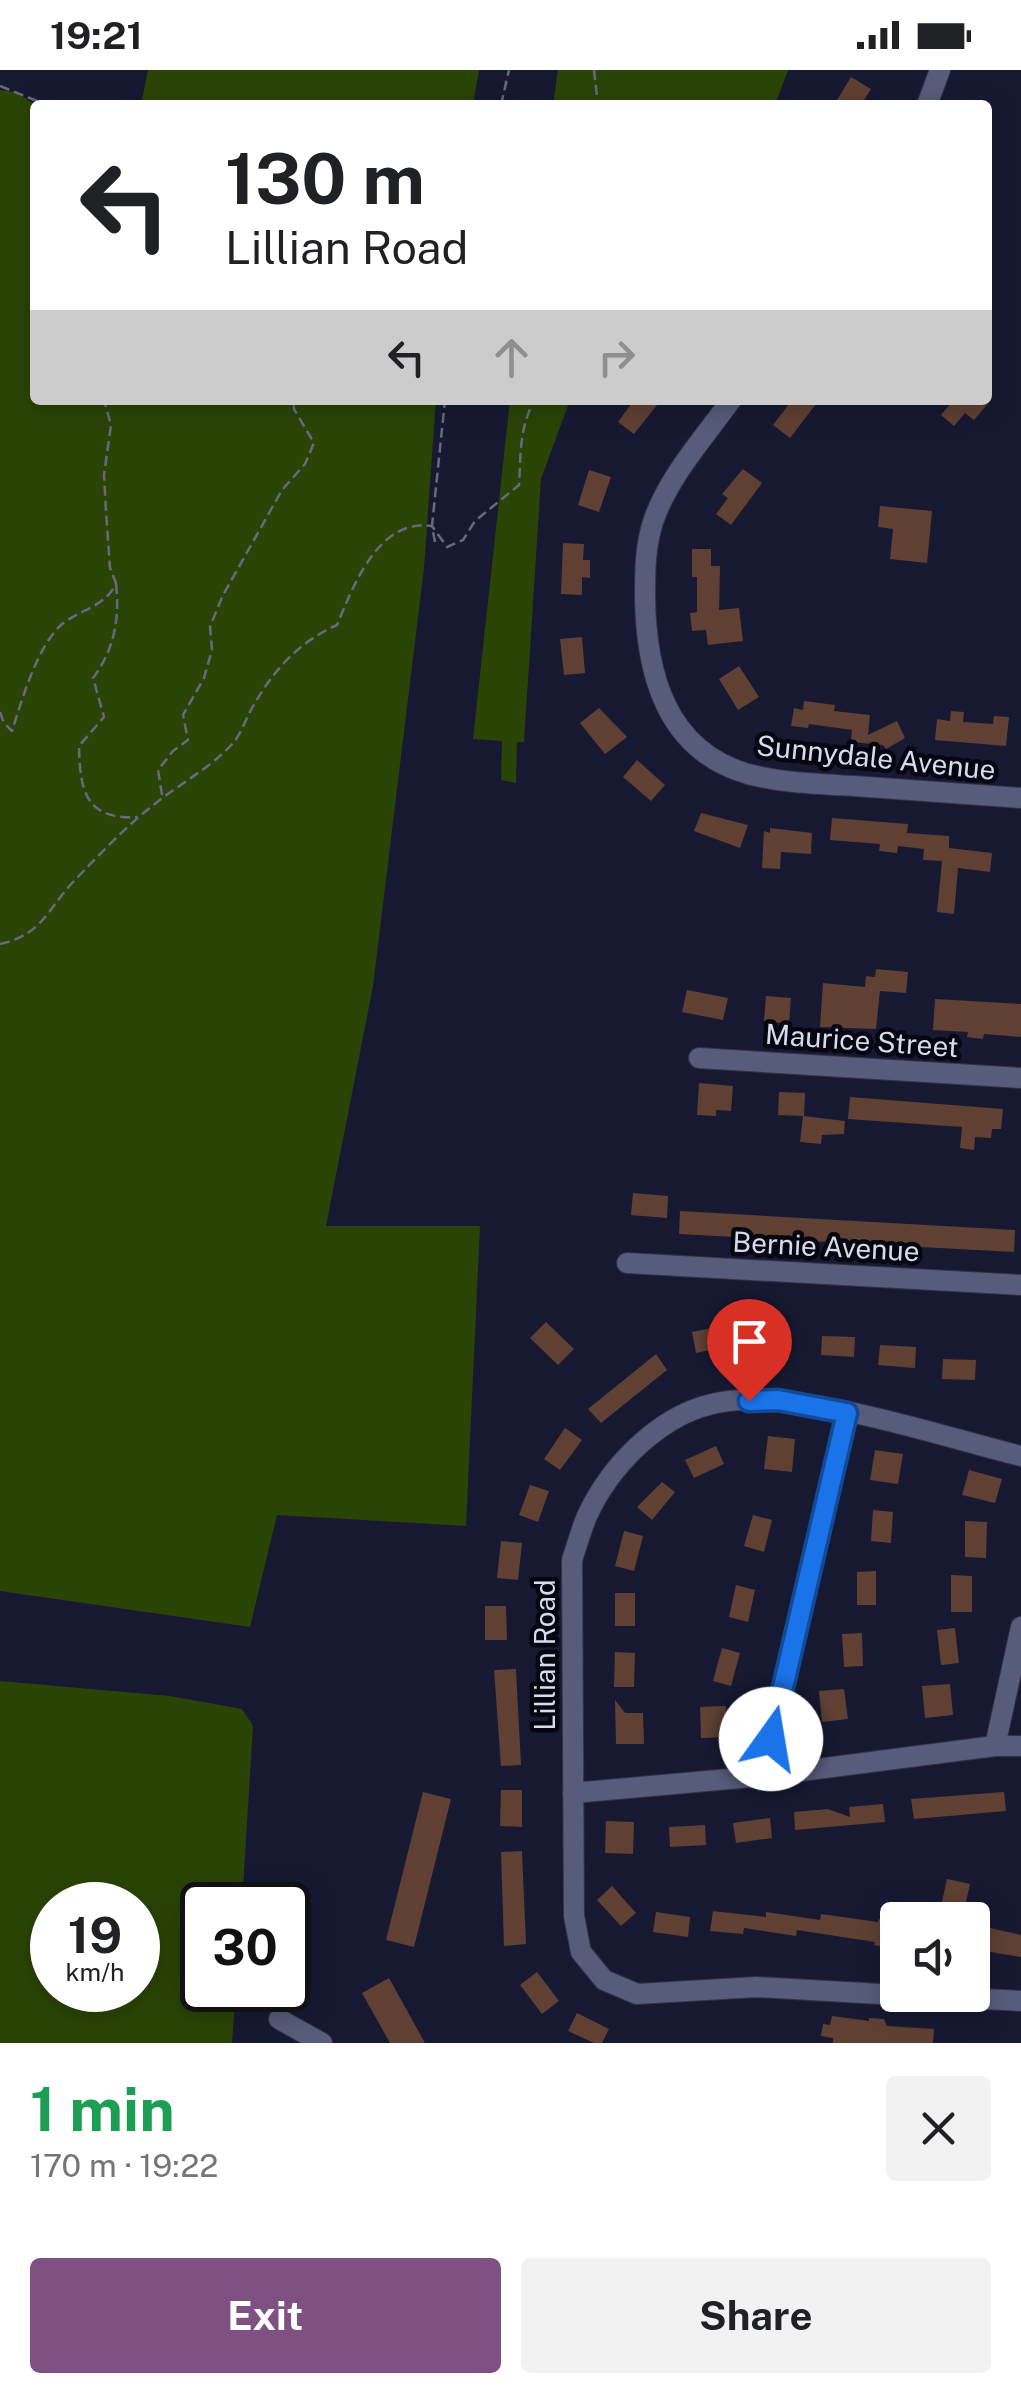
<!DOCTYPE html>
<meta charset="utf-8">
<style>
body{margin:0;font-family:"Public Sans",sans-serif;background:#f2f2f2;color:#202124;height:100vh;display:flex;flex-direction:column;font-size:38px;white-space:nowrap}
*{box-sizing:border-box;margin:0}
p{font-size:32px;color:#757577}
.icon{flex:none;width:55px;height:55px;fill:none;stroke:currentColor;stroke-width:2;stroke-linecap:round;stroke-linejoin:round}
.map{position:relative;height:1973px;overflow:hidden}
.drawer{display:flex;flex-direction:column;background:#fff;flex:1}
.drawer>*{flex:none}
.guide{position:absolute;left:30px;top:30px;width:962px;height:305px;border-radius:10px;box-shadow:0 5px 25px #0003;background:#fff;color:#202124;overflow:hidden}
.fabs{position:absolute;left:880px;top:1832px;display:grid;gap:20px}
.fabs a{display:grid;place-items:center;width:110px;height:110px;border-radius:10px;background:#fff;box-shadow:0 5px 25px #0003;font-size:50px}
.speed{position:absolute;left:30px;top:1812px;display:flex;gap:20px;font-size:50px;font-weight:700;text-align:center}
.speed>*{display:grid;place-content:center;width:130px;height:130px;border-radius:50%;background:#fff;box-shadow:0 5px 25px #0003;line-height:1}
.speed small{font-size:25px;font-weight:400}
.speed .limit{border:5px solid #111;border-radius:15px;background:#fff;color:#111}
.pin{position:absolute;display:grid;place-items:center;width:85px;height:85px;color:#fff;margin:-102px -42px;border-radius:50% 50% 50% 0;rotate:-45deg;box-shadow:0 0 10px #0007}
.pin .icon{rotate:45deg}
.me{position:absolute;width:110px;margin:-55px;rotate:13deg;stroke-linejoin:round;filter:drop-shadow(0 0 8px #0008)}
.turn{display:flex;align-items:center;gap:35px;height:210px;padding:0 30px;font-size:45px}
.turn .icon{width:130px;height:130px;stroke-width:2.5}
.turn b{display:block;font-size:70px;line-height:85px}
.lanes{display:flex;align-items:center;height:95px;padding:0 30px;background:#0003;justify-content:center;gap:50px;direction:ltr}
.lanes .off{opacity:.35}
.round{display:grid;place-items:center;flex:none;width:105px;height:105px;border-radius:10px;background:#f2f2f2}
.headline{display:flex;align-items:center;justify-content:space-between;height:170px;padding:0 30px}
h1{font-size:60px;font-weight:700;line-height:75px;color:#1e9e55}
.cta{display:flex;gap:20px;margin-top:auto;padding:20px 30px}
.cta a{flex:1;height:115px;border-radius:10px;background:#7e5182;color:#fff;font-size:40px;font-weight:700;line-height:115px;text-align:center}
.cta a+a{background:#f2f2f2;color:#202124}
.status{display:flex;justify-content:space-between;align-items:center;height:70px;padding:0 50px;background:#fff;direction:ltr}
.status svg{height:28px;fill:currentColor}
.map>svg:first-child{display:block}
</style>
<div class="status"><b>19:21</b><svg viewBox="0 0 49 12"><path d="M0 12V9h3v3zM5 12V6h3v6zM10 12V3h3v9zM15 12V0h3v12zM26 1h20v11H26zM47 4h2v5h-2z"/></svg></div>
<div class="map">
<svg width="1021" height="1973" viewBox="0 0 1021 1973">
<rect width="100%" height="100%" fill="#171933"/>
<path fill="#2a4405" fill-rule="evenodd" d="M148,0h331l-6,35h-332z
M558,0h230l-13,35h-222z
M0,20l16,2 19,13v295h401l-12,168 -51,418 -47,240h154l-14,300 -189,-11 -27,112 -250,-36z
M510,330h60l-29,79 -17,263h-7l-1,41 -15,-3 1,-39 -29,-2z
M0,1611l170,15 72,13 11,17 -11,179h-40v85h34l-4,53h-232zM52,1835h86v85h-86z"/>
<path fill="#5f4033" d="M851,7l20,12 -10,16h-27z
M634,330h27l-27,34 -16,-12z
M792,330h27l-29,38 -17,-13z
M950,330h41l-17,20 -9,-7 -11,13 -13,-11 11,-13z
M743,399l19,14 -31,42 -15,-11 12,-16 -6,-4z
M589,400l22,7 -12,35 -21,-7z
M880,436l52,5 -5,52 -37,-4 3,-30 -15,-2z
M563,473l21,1 -1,16h7v18l-8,-1v18l-21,-1z
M692,479h19v17h9l-1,44 20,-2 4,33 -35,4 -2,-15 -14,1 -2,-18 7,-1v-35h-5z
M582,567l3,36 -21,2 -4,-36z
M739,596l20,31 -21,13 -19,-31z
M804,631l31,4 -1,6 36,4 -2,20 29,-14 8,17 -19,11 -3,-4 -32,-3 1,-12 -43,-6 -1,4 -17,-2 3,-18 9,2z
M599,638l28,29 -22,17 -25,-31z
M951,641l13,1 -1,10 30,2 1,-8 15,1 -3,29 -71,-6 2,-21 13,2z
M637,690l28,25 -14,16 -28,-24z
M701,743l47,12 -8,23 -46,-17z
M832,748l76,6 -1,9 42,3v12l43,5 -2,19 -32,-4 -4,46 -17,-2 5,-51 -19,-1 1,-11 -26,-3 -1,7 -18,-2 1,-7 -50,-4z
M770,758l42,5 -1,21 -30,-2 -1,17 -18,-1 2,-37 6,2z
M876,899l32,3 -2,21 -26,-2 -4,38 -56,-2 3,-44 42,4 1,-11 9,1z
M687,920l41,8 -5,22 -41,-8z
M766,926l25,2 -2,26 -25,-3z
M935,929l86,5v33l-37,-3 -1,5 -16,-2 1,-5 -35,-2z
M699,1013l34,3 -2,25 -15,-1v6l-19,-1z
M779,1022l26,1 -1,23 41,5 -1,13 -22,1 -1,9 -21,-2 3,-26 -25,-1z
M850,1027l153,12 -2,20h-9l-1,9 -16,-1 -1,13 -14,-2 2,-21 -114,-8z
M633,1123l35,3 -1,22 -36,-3z
M680,1141l335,19 -1,22 -335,-18z
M546,1252l28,27 -16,16 -28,-27z
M727,1255l5,20 -36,8 -4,-21z
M759,1258l32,3 -1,19 -33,-2z
M822,1266l33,1 -1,20 -33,-2z
M880,1275l36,2 -1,21 -37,-3z
M656,1284l11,16 -66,53 -13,-14z
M943,1289l33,1 -1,20 -33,-1z
M565,1358l17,12 -22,30 -16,-11z
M768,1366l27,3 -3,33 -28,-3z
M716,1376l8,18 -30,14 -9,-18z
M875,1380l28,4 -5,30 -28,-4z
M969,1400l33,9 -7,24 -33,-8z
M662,1412l13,10 -23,28 -15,-13z
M530,1415l19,6 -11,31 -19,-7z
M873,1440l20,2 -2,31 -20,-2z
M753,1445l19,5 -8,32 -20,-6z
M965,1451l22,1 -1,36 -21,-1z
M624,1461l19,5 -9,35 -19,-5z
M501,1471l21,2 -4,37 -21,-2z
M876,1501v34h-19v-33z
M951,1505l21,1v36h-21z
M736,1515l19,5 -7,32 -19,-5z
M615,1523h20v33h-20z
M485,1536h21l1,34h-22z
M955,1558l4,35 -18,2 -4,-35z
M862,1563l1,33 -19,1 -2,-33z
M722,1578l18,5 -9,33 -18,-5z
M615,1582l20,1 -1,34h-20z
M516,1599l5,96 -20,1 -7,-96z
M950,1614l3,31 -28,3 -3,-32z
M844,1619l4,30 -26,3 -3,-31z
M615,1630l10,13h18l1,31h-28z
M726,1636l1,31 -26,1 -1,-31z
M501,1720h21v37l-22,-1z
M423,1722l28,7 -37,148 -28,-7z
M1004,1722l2,19 -92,8 -3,-20z
M883,1734l2,18 -90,8 -1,-18 34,-3 22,8 -1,-10z
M770,1748l2,20 -36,5 -3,-20z
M606,1751l28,1 -1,32 -28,-1z
M705,1755l1,20 -36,2 -1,-20z
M522,1781l4,93 -22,2 -3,-94z
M947,1809l23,5 -8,36h-24z
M612,1816l24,27 -15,13 -24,-26z
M713,1841l53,6v-5l54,8 1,-6 57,8 1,-3 19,3v24l-6,-1 -1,4 -17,-4 1,-3 -78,-12 -1,6 -52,-8 -1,6 -33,-3z
M656,1842l34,5 -2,20 -35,-5z
M972,1854l49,11v22l-49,-8z
M537,1902l22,29 -17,13 -22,-29z
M389,1908l36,65h-35l-28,-50z
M577,1943l32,16 -7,14h-8l-26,-12z
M832,1946l37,5v-3l15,1 3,7 47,3 -1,14h-100v-5l-12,-2 2,-12 7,1z"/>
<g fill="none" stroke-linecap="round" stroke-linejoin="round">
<g stroke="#333348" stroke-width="22">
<path id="street" d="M927,35l13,-35
M731,330c-27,38 -63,77 -78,122 -8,25 -8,50 -8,75 1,75 20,153 103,177 34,9 70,10 106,12 55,4 111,8 167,12
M699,988l322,20
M627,1193l394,22
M995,1676l26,-119
M763,1706l84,-363
M573,1723l190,-17 232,-30h26
M898,1925l-141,-8 -120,7 -33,-14 -23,-28 -7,-36 -2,-356c5,-15 9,-30 15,-44 24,-52 76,-105 135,-114 81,-13 217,34 299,54
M904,1925l117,6
M279,1949l43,24"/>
</g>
<path stroke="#676980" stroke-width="2.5" stroke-dasharray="10 5" stroke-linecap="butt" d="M594,0l4,35
M0,16l47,19
M501,35l8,-35
M435,472l-3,-16 13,-126
M116,514c4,35 -2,66 -23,94l11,39 -25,29c1,45 6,74 59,71
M0,642l4,11 8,8c10,-31 25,-84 49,-106 19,-16 45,-18 55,-42l-6,-15 -4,-57 -2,-36 7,-50 -7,-25
M162,725l-4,-25 15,-19 15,-11 -5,-25 21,-37 8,-28 -2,-23 12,-30 60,-107 23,-26 9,-21 -20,-34 -1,-9
M0,874c43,-10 46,-33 73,-62 26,-27 53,-56 83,-79 25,-20 56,-36 78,-61 7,-9 12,-23 18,-34 21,-37 45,-65 85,-83 17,-41 42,-107 95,-99l15,21 16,-7 12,-19 44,-36c2,-33 0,-54 15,-85"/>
<use href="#street" stroke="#575c7a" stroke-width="20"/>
</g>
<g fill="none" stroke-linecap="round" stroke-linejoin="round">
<g stroke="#114b97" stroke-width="25">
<path id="route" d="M749,1331l29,-1 69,13 -76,326"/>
</g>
<use href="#route" stroke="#1a73e8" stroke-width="18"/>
</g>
<g text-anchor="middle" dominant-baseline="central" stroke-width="9" stroke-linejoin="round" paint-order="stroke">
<g font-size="28" fill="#d8dbed" stroke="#050610">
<text transform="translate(876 687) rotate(6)">Sunnydale Avenue</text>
<text transform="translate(862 970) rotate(4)">Maurice Street</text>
<text transform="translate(826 1176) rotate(3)">Bernie Avenue</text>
<text transform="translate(544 1585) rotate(-90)">Lillian Road</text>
</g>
</g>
</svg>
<div class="fabs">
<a><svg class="icon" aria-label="sound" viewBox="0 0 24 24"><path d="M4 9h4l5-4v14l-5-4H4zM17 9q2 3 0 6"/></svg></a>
</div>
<div class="speed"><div>19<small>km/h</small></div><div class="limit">30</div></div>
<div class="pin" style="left:749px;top:1331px;background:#d93025"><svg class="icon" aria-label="arrive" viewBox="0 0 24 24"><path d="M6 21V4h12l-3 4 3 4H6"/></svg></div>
<svg class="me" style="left:771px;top:1669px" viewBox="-20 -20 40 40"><circle r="19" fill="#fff"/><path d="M0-13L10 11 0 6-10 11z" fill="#1a73e8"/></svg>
<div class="guide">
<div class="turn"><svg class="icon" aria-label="left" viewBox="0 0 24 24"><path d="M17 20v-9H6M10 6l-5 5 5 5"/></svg><div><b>130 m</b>Lillian Road</div></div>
<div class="lanes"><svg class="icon" aria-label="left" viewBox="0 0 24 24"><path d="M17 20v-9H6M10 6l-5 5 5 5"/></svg><svg class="icon off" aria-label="ahead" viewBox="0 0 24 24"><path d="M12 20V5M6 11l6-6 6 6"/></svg><svg class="icon off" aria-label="right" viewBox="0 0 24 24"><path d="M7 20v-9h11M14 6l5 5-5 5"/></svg></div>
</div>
</div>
<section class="drawer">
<div class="headline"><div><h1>1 min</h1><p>170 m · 19:22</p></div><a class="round"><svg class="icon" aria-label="close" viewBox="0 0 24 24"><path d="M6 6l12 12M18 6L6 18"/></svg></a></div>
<div class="cta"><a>Exit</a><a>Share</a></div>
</section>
